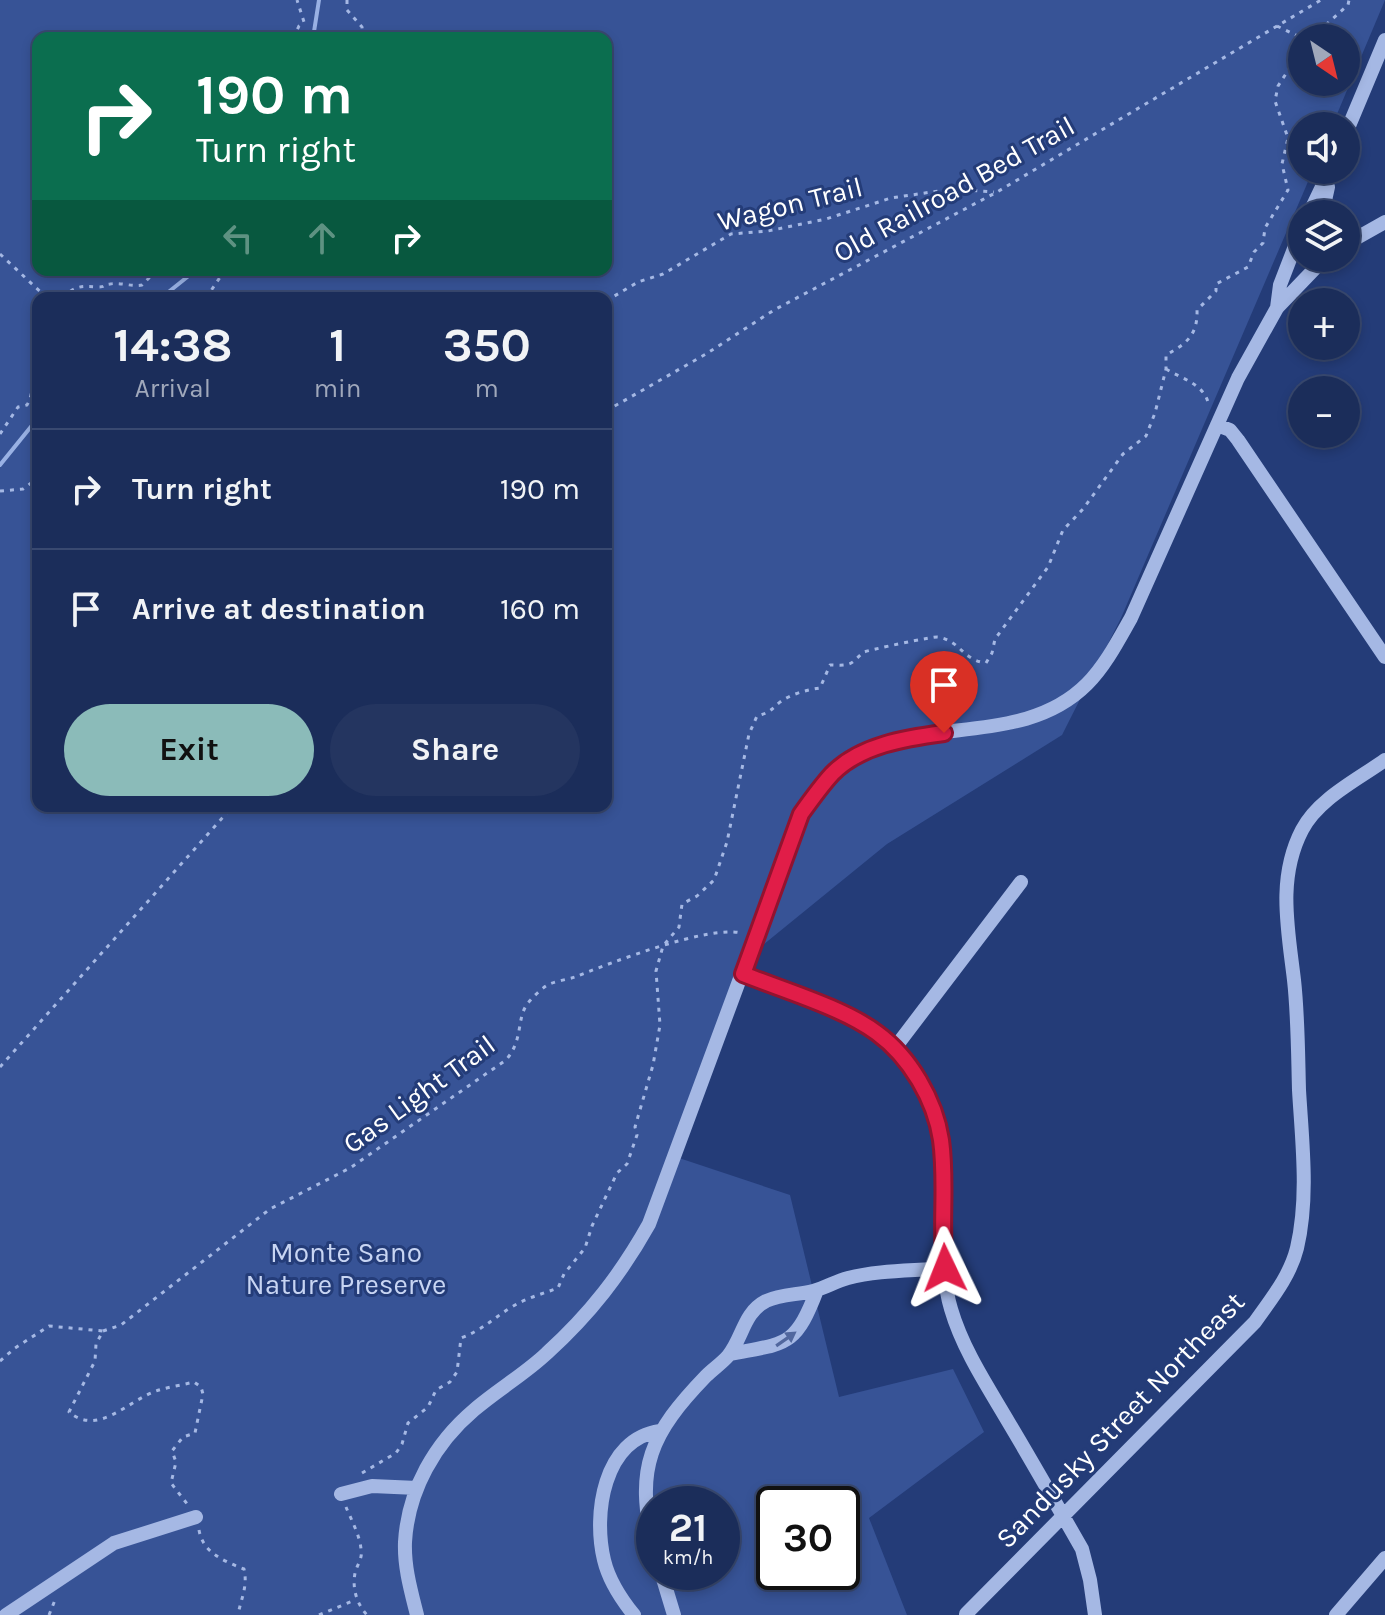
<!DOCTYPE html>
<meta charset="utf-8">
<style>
body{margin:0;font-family:Karla,sans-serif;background:#243560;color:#f1f3f6;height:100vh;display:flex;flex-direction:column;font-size:30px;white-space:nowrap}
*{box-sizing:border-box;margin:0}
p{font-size:26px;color:#a0a8bb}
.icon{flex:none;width:44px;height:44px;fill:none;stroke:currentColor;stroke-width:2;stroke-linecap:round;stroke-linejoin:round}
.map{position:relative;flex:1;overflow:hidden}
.drawer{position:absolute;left:32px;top:292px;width:580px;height:520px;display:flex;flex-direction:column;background:#1b2d5a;border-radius:16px;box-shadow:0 4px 12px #0003,0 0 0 2px #394970}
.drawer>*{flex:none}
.banner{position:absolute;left:32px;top:32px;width:580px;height:244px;border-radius:16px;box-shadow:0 4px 12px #0003,0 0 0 2px #394970;background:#0b6e4f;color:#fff;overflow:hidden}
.needle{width:52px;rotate:145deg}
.controls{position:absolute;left:1288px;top:24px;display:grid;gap:16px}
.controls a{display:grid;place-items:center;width:72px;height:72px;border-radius:50%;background:#1b2d5a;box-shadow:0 4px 12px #0003,0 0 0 2px #394970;font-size:40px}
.speed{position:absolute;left:636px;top:1486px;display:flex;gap:16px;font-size:40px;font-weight:700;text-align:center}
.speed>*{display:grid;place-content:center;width:104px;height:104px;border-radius:50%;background:#1b2d5a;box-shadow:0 4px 12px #0003,0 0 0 2px #394970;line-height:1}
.speed small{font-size:20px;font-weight:400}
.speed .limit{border:4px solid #111;border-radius:12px;background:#fff;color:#111}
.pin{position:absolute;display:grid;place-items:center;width:68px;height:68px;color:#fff;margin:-82px -34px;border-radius:50% 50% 50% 0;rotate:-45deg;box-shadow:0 0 8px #0007}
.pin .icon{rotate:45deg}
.me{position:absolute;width:88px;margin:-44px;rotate:358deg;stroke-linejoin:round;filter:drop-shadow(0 0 6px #0008)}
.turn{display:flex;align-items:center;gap:28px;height:168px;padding:0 32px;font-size:36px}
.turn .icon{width:104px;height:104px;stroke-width:2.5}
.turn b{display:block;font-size:56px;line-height:68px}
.lanes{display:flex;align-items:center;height:76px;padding:0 32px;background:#0003;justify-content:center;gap:40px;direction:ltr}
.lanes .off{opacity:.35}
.eta{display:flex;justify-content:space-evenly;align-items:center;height:136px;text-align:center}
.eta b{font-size:48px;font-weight:700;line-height:56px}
.cta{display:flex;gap:16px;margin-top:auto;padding:16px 32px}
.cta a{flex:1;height:92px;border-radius:48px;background:#8bbbb9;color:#111;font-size:32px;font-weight:700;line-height:92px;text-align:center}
.cta a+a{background:#243560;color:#f1f3f6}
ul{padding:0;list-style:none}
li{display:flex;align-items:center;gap:24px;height:120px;padding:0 32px;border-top:2px solid #394970}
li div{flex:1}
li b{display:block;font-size:30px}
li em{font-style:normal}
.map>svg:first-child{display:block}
</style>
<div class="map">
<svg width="1385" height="1615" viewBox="0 0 1385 1615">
<rect width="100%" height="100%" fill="#243c78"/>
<path fill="#375396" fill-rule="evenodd" d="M0,0h1385l-53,126h-30v44h11l-192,448 -59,117 -175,109 -145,118 -69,194 117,39 49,202 114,-28 31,63 -115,86 38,97h-907zM38,38h568v232h-568zM1302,38h44v44h-44zM38,298h568v508h-568zM654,1504h68v68h-68zM774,1504h68v68h-68z"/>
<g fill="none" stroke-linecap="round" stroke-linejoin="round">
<path stroke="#99b1e4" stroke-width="4" d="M313,38l6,-38
M161,298l35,-28
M0,465l38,-47"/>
<path stroke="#a5b8e4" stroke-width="3" stroke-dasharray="4 6" stroke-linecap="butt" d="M347,0v10l15,17 1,11
M1277,26l25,12
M293,38l6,-12 5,-4 -7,-22
M1311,38l37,-33 1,-5
M0,254l47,44
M63,298c12,-13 19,-12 35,-11 9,0 3,-2 12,-3 10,-2 22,3 32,1l8,-8 23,-7
M206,298l19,-28
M606,301l32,-19 25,-8 68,-40 37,-3 58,-12 65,-21 61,-9 42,3
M1166,369c18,11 39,15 43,37
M606,411l100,-57 68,-44 223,-118 324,-192
M0,434l18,-27 9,-2c8,-13 3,-28 11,-40
M0,491l23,-2 15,-11
M0,1067l233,-261
M103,1331l18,-6 149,-116 80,-41 156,-108c18,-21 10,-42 22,-57 4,-5 12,-13 18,-17 8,-5 20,-6 29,-9 35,-14 133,-52 166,-44
M0,1361l15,-13 34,-22 54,5 -7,13 -1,17 -26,51c29,25 60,-12 87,-21 12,-4 26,-6 38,-9l7,5 2,7 -8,39 -12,4 -11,14 4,11 -5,21 17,22
M362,1473l34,-20 6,-9 6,-21 20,-16 8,-17 14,-8 7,-10 4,-34c23,-9 30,-18 49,-30 16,-10 32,-14 48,-20l6,-14 21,-26 7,-22 25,-53 10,-9 10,-29 -2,-8 18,-62 7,-40 -4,-54 7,-25 16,-19 3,-23 15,-8 17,-16 13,-38 22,-108 8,-18c12,-3 14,-6 23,-14 11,-8 26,-12 40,-14l10,-23c6,0 14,1 19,-1 6,-2 10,-9 15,-12 5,-2 70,-16 74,-15 23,4 24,23 48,26l6,-10 3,-14 53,-72 15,-37 20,-21 40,-55 23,-18 9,-23 11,-44v-14c20,-11 32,-20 31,-45l19,-19v-7l32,-17 6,-15 9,-9 2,-15 23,-38 -6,-26 6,-26 -13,-37 3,-15 24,-37
M346,1507c5,12 14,29 15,42 2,9 -4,16 -6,24 -3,16 2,31 12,42
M199,1530c4,23 25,31 45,39 4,18 -3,29 -6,46
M49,1615l6,-15
M319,1615l36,-15"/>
<path stroke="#a5b8e4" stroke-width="14" d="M1346,133l39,-93
M1309,214l21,-44
M1322,214l6,-27
M1346,244l39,-22
M1277,308l3,-23 22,-57
M1217,425l13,5 8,10 147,217
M743,974c40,16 100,34 134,58 47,35 67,94 68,150 0,42 -6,87 6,127 12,41 37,78 58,114 25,42 49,84 73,126l8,31 5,35
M894,1049l127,-167
M730,1354c56,-11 65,-6 87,-64
M341,1494l31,-8 45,2
M654,1547c-20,-79 -3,-114 52,-171 7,-7 16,-13 22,-20 15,-18 15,-43 38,-55 15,-7 31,-6 47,-10 12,-3 23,-10 35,-13 31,-8 65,-7 97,-10
M661,1572l13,43
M966,1614l289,-292c17,-24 35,-46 42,-74 12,-51 5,-107 2,-158 -1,-37 -1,-74 -5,-110 -6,-51 -17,-102 8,-150 16,-31 55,-50 83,-70
M6,1615l108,-72 82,-26
M417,1615c-6,-24 -13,-48 -12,-73 3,-52 30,-99 69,-132 23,-20 51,-36 73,-57 43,-39 74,-79 102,-129l152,-410c11,-15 21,-32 34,-44 72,-61 183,-17 252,-86 18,-18 31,-43 44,-66l107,-240 39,-70 48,-50
M634,1615c-13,-16 -25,-34 -30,-55 -11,-45 -1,-121 56,-129
M1336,1615l49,-57"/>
</g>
<defs><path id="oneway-solid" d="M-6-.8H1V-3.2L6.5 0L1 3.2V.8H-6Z" transform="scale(2)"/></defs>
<use fill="#51679e" href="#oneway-solid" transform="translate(786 1339) rotate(-35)"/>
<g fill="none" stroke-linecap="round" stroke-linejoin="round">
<g stroke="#92132f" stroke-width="20">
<path id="route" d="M944,733c-38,5 -84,12 -112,41 -11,12 -21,26 -31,40l-58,160c40,16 101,34 134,59 33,24 58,67 64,107 6,43 -1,86 4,128"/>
</g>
<use href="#route" stroke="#e11d48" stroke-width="14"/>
</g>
<g text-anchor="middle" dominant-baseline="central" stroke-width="6" stroke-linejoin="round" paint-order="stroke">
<g font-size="28" fill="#fff" stroke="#243c78">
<text transform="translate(954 189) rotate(-29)">Old Railroad Bed Trail</text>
<text transform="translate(790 204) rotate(-14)">Wagon Trail</text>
<text transform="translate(419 1094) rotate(-36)">Gas Light Trail</text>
<text transform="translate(1120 1420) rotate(-46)">Sandusky Street Northeast</text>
</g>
<g font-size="28" fill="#c8d5f3" stroke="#243c78">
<text x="346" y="1252">Monte Sano<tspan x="346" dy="32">Nature Preserve</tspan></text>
</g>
</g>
</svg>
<div class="controls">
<a><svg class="needle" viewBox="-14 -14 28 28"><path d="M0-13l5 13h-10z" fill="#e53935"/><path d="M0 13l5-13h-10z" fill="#a0a8bb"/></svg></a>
<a><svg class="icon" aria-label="sound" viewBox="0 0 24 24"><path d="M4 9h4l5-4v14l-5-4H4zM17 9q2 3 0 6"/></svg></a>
<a><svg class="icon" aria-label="layers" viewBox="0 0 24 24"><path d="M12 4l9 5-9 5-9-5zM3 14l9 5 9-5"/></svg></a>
<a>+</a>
<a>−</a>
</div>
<div class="speed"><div>21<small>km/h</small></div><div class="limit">30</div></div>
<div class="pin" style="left:944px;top:733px;background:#d93025"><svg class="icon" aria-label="arrive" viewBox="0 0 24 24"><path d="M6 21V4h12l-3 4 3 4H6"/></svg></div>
<svg class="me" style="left:945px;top:1268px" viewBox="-20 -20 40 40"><path d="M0-17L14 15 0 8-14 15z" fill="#e11d48" stroke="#fff" stroke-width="4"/></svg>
<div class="banner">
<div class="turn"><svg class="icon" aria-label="right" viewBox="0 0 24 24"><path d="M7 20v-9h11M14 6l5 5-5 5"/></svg><div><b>190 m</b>Turn right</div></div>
<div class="lanes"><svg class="icon off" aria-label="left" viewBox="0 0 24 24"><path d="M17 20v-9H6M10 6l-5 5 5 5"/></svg><svg class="icon off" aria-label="ahead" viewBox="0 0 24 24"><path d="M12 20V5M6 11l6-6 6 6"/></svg><svg class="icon" aria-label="right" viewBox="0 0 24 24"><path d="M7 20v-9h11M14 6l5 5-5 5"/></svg></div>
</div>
<section class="drawer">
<div class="eta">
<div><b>14:38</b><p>Arrival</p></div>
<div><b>1</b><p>min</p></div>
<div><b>350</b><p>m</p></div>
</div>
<ul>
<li><svg class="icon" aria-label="right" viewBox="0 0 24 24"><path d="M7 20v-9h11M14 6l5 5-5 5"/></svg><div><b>Turn right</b></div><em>190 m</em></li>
<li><svg class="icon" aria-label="arrive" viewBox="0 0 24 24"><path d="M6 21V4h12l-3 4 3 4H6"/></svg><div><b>Arrive at destination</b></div><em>160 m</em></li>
</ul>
<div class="cta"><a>Exit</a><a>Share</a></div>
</section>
</div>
